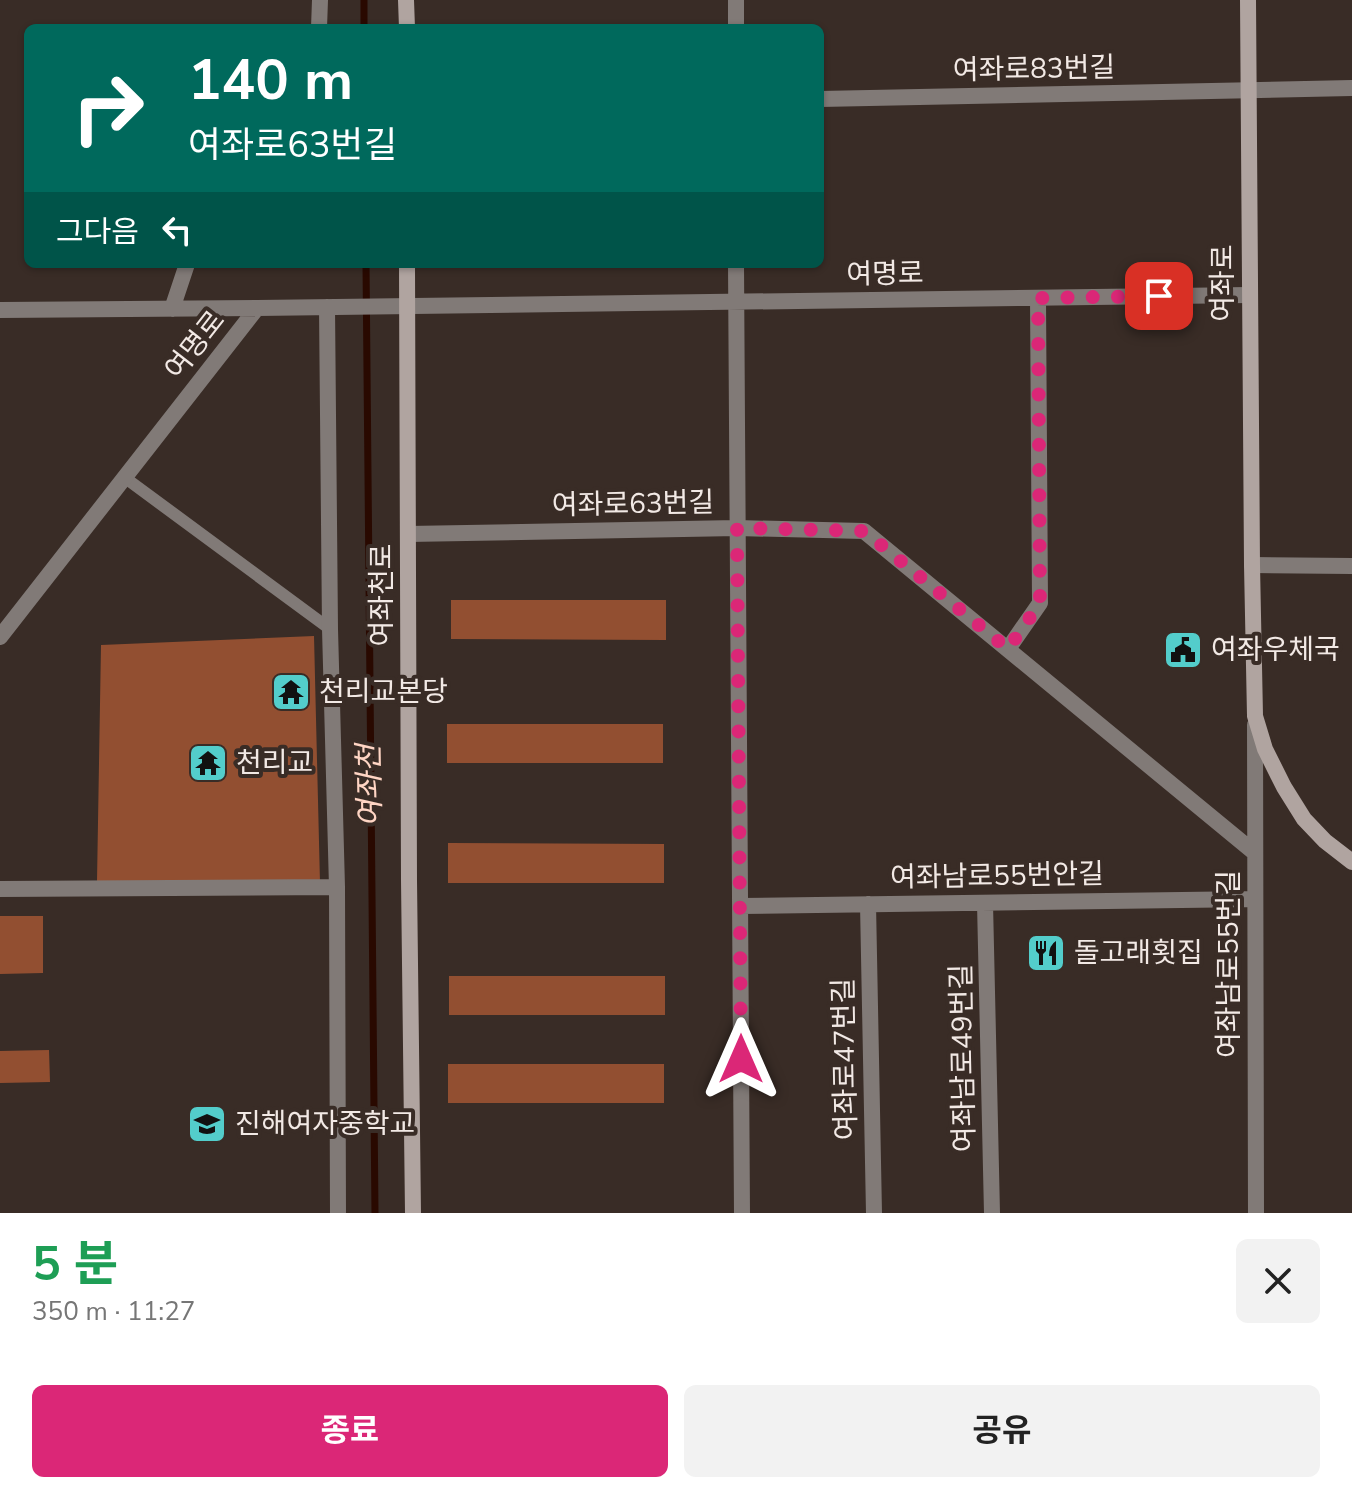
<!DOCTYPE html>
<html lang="ko">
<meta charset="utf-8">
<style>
body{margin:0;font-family:"Nunito Sans","Noto Sans KR",sans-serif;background:#f2f2f2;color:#222;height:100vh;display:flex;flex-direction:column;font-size:30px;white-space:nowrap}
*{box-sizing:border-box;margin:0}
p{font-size:26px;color:#767676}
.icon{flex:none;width:44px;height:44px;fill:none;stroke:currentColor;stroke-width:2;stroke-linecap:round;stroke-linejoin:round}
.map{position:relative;height:1213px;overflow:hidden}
.panel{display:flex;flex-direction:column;background:#fff;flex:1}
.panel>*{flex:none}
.top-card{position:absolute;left:24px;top:24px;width:800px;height:244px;border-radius:12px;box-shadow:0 2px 6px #0004;background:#00695c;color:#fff;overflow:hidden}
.pin{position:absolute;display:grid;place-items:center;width:68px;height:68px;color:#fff;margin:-34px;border-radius:16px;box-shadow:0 4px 12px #0006}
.me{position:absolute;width:88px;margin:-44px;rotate:0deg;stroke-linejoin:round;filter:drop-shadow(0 0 6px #0008)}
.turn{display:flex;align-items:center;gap:28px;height:168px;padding:0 32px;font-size:36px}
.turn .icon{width:104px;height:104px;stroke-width:2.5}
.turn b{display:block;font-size:56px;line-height:68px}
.then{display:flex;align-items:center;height:76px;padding:0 32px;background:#0003;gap:16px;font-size:30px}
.round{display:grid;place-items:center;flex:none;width:84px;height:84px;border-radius:12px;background:#f2f2f2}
.overview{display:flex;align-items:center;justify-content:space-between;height:136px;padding:0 32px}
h1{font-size:48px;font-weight:700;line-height:60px;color:#1e9e55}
.button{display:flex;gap:16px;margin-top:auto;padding:16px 32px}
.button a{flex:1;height:92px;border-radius:12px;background:#db2777;color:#fff;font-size:32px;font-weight:700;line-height:92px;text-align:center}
.button a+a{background:#f2f2f2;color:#222}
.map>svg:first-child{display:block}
</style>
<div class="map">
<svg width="1352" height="1213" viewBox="0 0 1352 1213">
<rect width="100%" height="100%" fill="#392c26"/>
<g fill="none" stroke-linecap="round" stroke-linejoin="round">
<path stroke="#290900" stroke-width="7" d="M364,0v28
M366,264l9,949"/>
</g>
<path fill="#924f31" d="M451,600h215v40l-215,-1z
M314,636l6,247 -223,-2 4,-236z
M447,724h216v39h-216z
M448,843l216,1v39h-216z
M0,916h43v57l-43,1z
M449,976h216v39h-216z
M49,1050l1,32 -50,1v-32z
M448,1064h216v39h-216z"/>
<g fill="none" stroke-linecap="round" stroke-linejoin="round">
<path stroke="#817a77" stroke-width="12" d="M124,477l206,152"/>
<path stroke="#817a77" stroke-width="16" d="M736,0v28
M319,28l1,-28
M820,99l532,-11
M736,264l6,949
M327,307l3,322 7,258 1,326
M172,309l15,-45
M0,310l257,-2
M408,534l329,-6 127,3 391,322
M1252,565l100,1
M0,637l257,-329 992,-13
M1008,649l32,-46 -2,-305
M1255,725l1,488
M0,889l337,-2
M985,903l7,310
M868,904l6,309
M740,906l515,-7"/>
<path stroke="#b0a4a0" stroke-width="16" d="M406,0l1,28
M1248,0l4,565 3,151 10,33 19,38 20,32 21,22 27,21
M407,264l2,616 4,333"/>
</g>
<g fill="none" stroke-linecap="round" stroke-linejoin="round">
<path stroke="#db2777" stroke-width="14" stroke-dasharray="0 25.2" d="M741,1059l-4,-531 127,3 144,118 32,-46 -2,-305 121,-2"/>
</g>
<defs>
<g id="civic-square" transform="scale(2)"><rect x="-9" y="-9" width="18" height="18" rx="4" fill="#53cdcb" stroke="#392c26"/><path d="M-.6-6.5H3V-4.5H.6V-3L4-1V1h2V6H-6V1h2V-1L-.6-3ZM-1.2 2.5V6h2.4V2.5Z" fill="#111"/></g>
<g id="temple-square" transform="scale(2)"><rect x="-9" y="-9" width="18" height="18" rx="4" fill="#53cdcb" stroke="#392c26"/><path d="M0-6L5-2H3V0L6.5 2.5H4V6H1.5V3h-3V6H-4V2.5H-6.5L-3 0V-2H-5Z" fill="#111"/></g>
<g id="restaurant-square" transform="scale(2)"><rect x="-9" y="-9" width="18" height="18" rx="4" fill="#53cdcb" stroke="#392c26"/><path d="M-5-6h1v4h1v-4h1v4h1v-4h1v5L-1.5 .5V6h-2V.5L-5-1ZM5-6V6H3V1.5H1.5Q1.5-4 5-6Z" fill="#111"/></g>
<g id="school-square" transform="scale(2)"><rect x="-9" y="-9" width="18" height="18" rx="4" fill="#53cdcb" stroke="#392c26"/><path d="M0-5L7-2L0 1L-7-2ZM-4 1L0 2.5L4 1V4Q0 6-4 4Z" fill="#111"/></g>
</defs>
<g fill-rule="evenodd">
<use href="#civic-square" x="1183" y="650"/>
<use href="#temple-square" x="291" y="692"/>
<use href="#temple-square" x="208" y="763"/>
<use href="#restaurant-square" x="1046" y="953"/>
<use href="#school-square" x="207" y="1124"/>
</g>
<g text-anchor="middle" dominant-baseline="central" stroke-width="8" stroke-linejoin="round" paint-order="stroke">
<g font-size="28" fill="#f2e9e5" stroke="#392c26">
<text transform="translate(1034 69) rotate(-1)">여좌로83번길</text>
<text transform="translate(885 274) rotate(-1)">여명로</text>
<text transform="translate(1223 283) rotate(-90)">여좌로</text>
<text transform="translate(195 345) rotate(-52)">여명로</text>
<text transform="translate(633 504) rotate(-1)">여좌로63번길</text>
<text transform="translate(382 595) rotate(-90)">여좌천로</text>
<text transform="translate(997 876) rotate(-1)">여좌남로55번안길</text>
<text transform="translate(1229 964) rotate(-90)">여좌남로55번길</text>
<text transform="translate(963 1058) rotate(-91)">여좌남로49번길</text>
<text transform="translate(845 1059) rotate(-91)">여좌로47번길</text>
</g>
<g font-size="28" fill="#f2e9e5" stroke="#392c26" text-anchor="start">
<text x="1211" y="650">여좌우체국</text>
<text x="319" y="692">천리교본당</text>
<text x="236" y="763">천리교</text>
<text x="1074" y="953">돌고래횟집</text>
<text x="235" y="1124">진해여자중학교</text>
</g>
<g font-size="30" font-style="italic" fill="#ffd5c4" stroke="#392c26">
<text transform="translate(370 786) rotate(-91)">여좌천</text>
</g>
</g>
</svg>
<div class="pin" style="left:1159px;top:296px;background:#d93025"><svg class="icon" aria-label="arrive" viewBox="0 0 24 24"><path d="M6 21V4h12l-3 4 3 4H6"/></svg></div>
<svg class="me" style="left:741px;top:1059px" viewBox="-20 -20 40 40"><path d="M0-17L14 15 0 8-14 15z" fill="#db2777" stroke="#fff" stroke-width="4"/></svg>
<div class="top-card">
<div class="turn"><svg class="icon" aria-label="right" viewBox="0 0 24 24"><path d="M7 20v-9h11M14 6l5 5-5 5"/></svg><div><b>140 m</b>여좌로63번길</div></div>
<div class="then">그다음<svg class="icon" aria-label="left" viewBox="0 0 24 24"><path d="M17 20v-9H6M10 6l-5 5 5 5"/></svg></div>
</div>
</div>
<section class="panel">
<div class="overview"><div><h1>5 분</h1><p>350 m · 11:27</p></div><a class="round"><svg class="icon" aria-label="close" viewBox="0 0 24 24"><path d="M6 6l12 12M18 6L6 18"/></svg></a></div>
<div class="button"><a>종료</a><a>공유</a></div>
</section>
